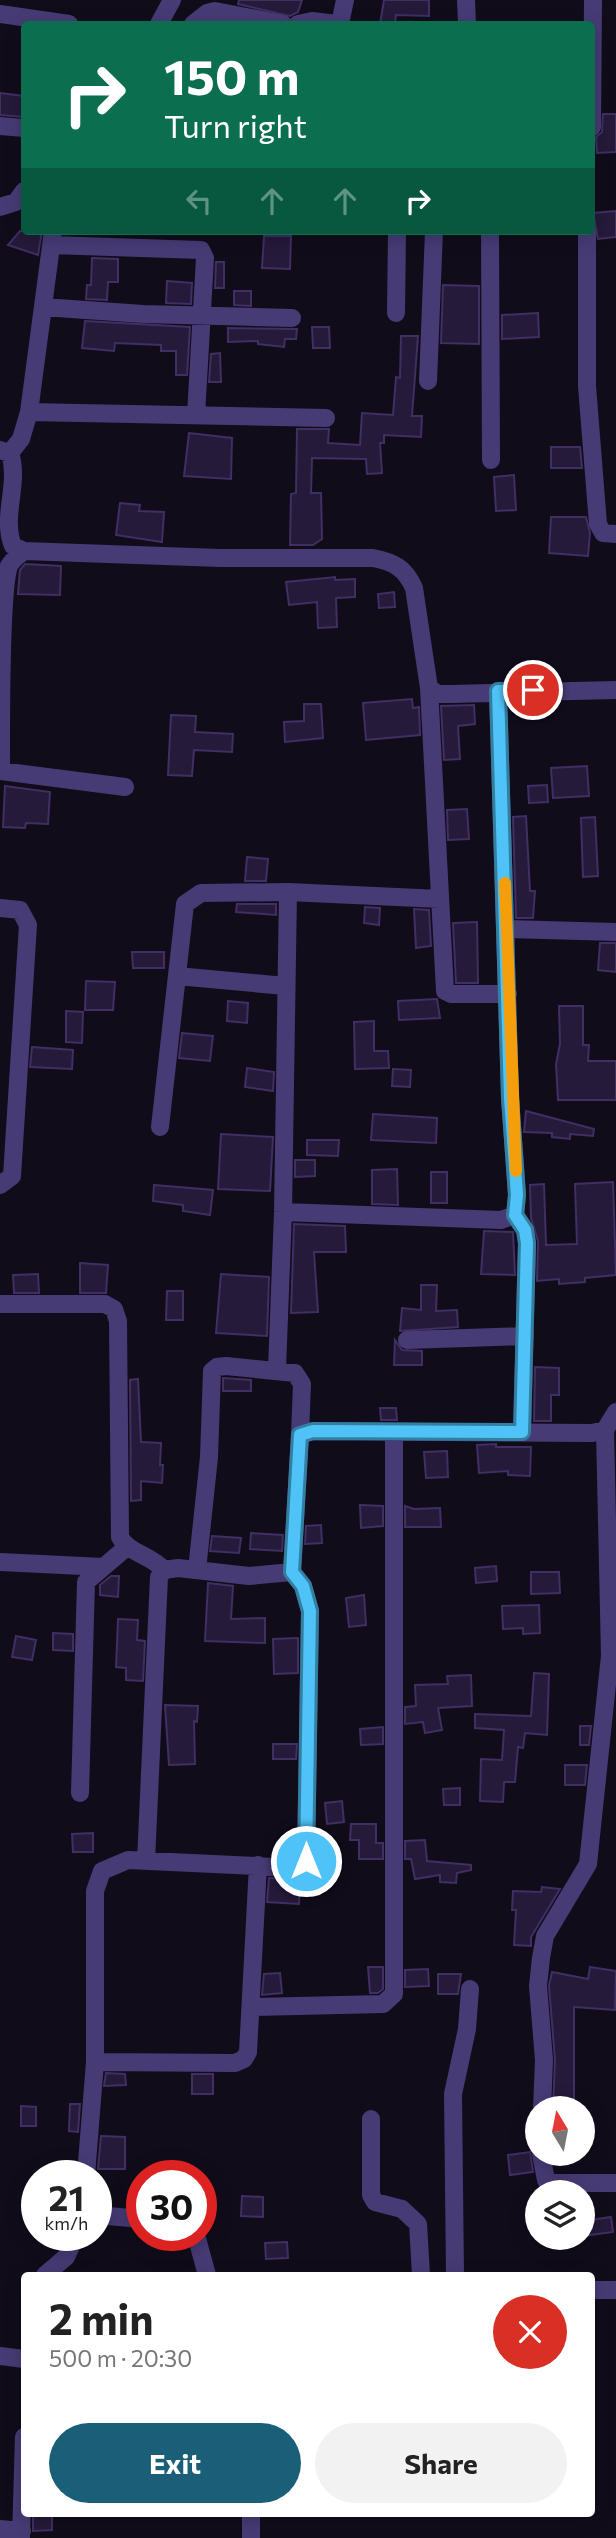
<!DOCTYPE html>
<meta charset="utf-8">
<style>
body{margin:0;font-family:Commissioner,sans-serif;background:#f2f2f2;color:#222;height:100vh;display:flex;flex-direction:column;font-size:26px;white-space:nowrap}
*{box-sizing:border-box;margin:0}
p{font-size:23px;color:#767676}
.icon{flex:none;width:38px;height:38px;fill:none;stroke:currentColor;stroke-width:2;stroke-linecap:round;stroke-linejoin:round}
.map{position:relative;flex:1;overflow:hidden}
.side{position:absolute;left:21px;top:2272px;width:574px;height:245px;display:flex;flex-direction:column;background:#fff;border-radius:7px;box-shadow:0 4px 18px #0003}
.side>*{flex:none}
.hud{position:absolute;left:21px;top:21px;width:574px;height:214px;border-radius:7px;box-shadow:0 4px 18px #0003;background:#0b6e4f;color:#fff;overflow:hidden}
.needle{width:46px;rotate:350deg}
.tools{position:absolute;left:525px;top:2096px;display:grid;gap:14px}
.tools a{display:grid;place-items:center;width:70px;height:70px;border-radius:50%;background:#fff;box-shadow:0 4px 18px #0003;font-size:35px}
.speed{position:absolute;left:21px;top:2160px;display:flex;gap:14px;font-size:35px;font-weight:700;text-align:center}
.speed>*{display:grid;place-content:center;width:91px;height:91px;border-radius:50%;background:#fff;box-shadow:0 4px 18px #0003;line-height:1}
.speed small{font-size:18px;font-weight:400}
.speed .limit{border:10px solid #d22;background:#fff;color:#111}
.pin{position:absolute;display:grid;place-items:center;width:60px;height:60px;color:#fff;margin:-30px;border:4px solid #fff;border-radius:50%;box-shadow:0 2px 7px #0007}
.me{position:absolute;width:77px;margin:-38px;rotate:0deg;stroke-linejoin:round;filter:drop-shadow(0 0 5px #0008)}
.turn{display:flex;align-items:center;gap:24px;height:147px;padding:0 28px;font-size:32px}
.turn .icon{width:91px;height:91px;stroke-width:2.5}
.turn b{display:block;font-size:49px;line-height:60px}
.lanes{display:flex;align-items:center;height:66px;padding:0 28px;background:#0003;justify-content:center;gap:35px;direction:ltr}
.lanes .off{opacity:.35}
.round{display:grid;place-items:center;flex:none;width:74px;height:74px;border-radius:37px;background:#f2f2f2}
.head{display:flex;align-items:center;justify-content:space-between;height:119px;padding:0 28px}
h1{font-size:42px;font-weight:700;line-height:52px}
.button{display:flex;gap:14px;margin-top:auto;padding:14px 28px}
.button a{flex:1;height:80px;border-radius:42px;background:#1b5e77;color:#fff;font-size:28px;font-weight:700;line-height:80px;text-align:center}
.button a+a{background:#f2f2f2;color:#222}
.map>svg:first-child{display:block}
</style>
<div class="map">
<svg width="616" height="2538" viewBox="0 0 616 2538">
<rect width="100%" height="100%" fill="#110c1a"/>
<path fill="#251a39" stroke="#412e63" stroke-width="2" d="M239,0h63l-4,12 -8,4 -52,-12z
M384,0h45v16l-33,-1 -1,9h-15z
M0,93l24,3v21l-24,-2z
M603,114h13v38l-19,1 -1,-16 6,-5z
M616,211v26l-18,2 -5,-26z
M20,231h22l-4,24 -30,-10z
M264,236h27l-1,33 -28,-1z
M92,258l26,1v23h-10l-1,18 -21,-1 1,-14h4z
M216,262h8v26h-9z
M167,281l25,2 -1,21 -25,-1z
M443,285l36,1v58l-38,-1z
M234,291h17v15l-17,-1z
M538,313l1,24 -37,2v-24z
M85,321l105,6 -3,48h-11v-24h-15v-6l-46,-2 -1,8 -32,-3z
M312,327h17l1,21h-17z
M228,328l69,1 -1,10h-11l-1,8 -26,-3v-3l-30,1z
M401,336h17l-6,80h10l-1,21 -37,-2v8h-4l2,30 -15,1 -1,-15 -54,-1 -1,35h10l1,46 -9,6h-23l1,-51 5,-1 1,-64h32l-1,14 32,2 2,-32 31,2 3,-38 4,1z
M220,353l1,29h-12l2,-28z
M189,433l43,5 -1,41 -47,-3z
M551,447h29l2,21h-31z
M514,475l2,35 -20,1 -2,-34z
M120,503l20,2 -1,6 25,1 -2,30 -46,-7z
M551,517h35l4,16 -2,23 -39,-3z
M25,564l36,2 -1,29 -42,-1 2,-24z
M335,577v3l20,-1v18l-19,1 1,29 -19,1 -1,-26 -28,3 -3,-23z
M394,592l1,15 -16,1 -1,-14z
M412,699l1,9 6,-1 1,28 -54,5 -3,-37z
M304,704h17l2,34 -38,4 -1,-20 20,-1z
M474,705l1,19 -17,2 2,33 -16,1 -3,-54z
M171,715l25,1 -1,16 38,2 -1,18 -38,-2 -2,26 -24,-1z
M587,766l2,30 -36,2 -2,-30z
M547,785l1,17 -19,1 -1,-17z
M5,786l45,6 -2,32 -22,-1 -1,5 -22,-1z
M467,809l2,30 -21,1 -1,-30z
M526,816l4,75h5l-2,27h-17l-3,-101z
M595,817l3,59 -15,1 -2,-59z
M247,857l21,2 -2,22h-21z
M237,904h39v11l-40,-3z
M365,907l15,1 -1,17 -15,-2z
M414,909l15,1 2,36 -15,2z
M477,922l1,61h-22l-3,-60z
M600,943h16v29l-18,-2z
M132,952h32v16h-31z
M86,981l29,1 -2,28h-28z
M437,999l3,19 -41,2 -1,-19z
M228,1001l20,2 -1,20 -20,-2z
M559,1006h24v39h6l-1,16h28v39h-58l-2,-36 4,-20z
M66,1011l17,1 -1,31 -16,-1z
M374,1021v30h14l1,17 -34,1 -1,-47z
M182,1033l31,3 -3,25 -31,-3z
M32,1047l41,3 -1,19 -42,-2z
M247,1068l27,4 -1,19 -28,-4z
M393,1069l18,1 -1,17 -18,-1z
M526,1111l68,18 -1,7 -23,-2v5l-18,-2v-4l-28,-1z
M373,1114l64,4 -1,25 -65,-3z
M221,1134l52,3 -3,54 -52,-2z
M307,1140h32l-1,16 -31,-1z
M295,1160h20v16l-20,1z
M397,1169l1,36 -26,-1v-34z
M431,1172h16v31h-16z
M613,1182l3,93 -31,3v4l-26,2v-5l-22,2 1,-40 -7,-23 -1,-33 14,-1 2,61 31,-1 -2,-60z
M154,1185l59,5 -3,25 -27,-4v-6l-30,-4z
M294,1224l51,2 1,26h-32l4,60 -27,1z
M484,1231l29,1 2,43 -34,-1z
M80,1263l28,2 -2,28h-26z
M38,1274l1,19h-25l-1,-18z
M221,1274l48,3 -2,59 -51,-3z
M421,1285h16l-1,26 21,-1 1,17 -58,4 2,-23 19,2z
M167,1291h16v29h-17z
M395,1340l7,10 20,1v14h-28z
M535,1367l24,1v27h-8v26h-17z
M223,1378l28,2v11h-28z
M138,1379l3,63 20,1 -1,22h3l-1,18 -21,-2v19l-10,1 -1,-121z
M380,1408h16l1,12h-16z
M496,1444v3h35l-1,29 -22,-1v-4l-29,2 -2,-28z
M447,1451l1,26 -22,1 -2,-26z
M360,1505l23,1v20l-22,2z
M405,1506l9,3 26,-1 1,19h-36z
M321,1525l1,18 -17,1 1,-18z
M251,1533l32,2 -1,16 -32,-2z
M212,1536l29,2 -2,15 -29,-2z
M496,1566l1,15 -21,2 -1,-15z
M531,1572h28l1,21 -29,1z
M111,1576h8l-1,21 -18,-2v-10z
M208,1583l25,3 -2,33 34,-1v25l-60,-2z
M364,1595l2,30 -17,2 -3,-29z
M539,1605l1,28 -17,1v-6l-20,1 -1,-23z
M118,1619l20,1 -1,20 8,1 -2,40 -17,-1v-12l-10,-1z
M53,1633l20,1v17l-20,-1z
M16,1636l20,4 -4,20 -20,-3z
M298,1638v35l-24,1 -1,-35z
M534,1673l15,1 -2,61 -22,-2 -2,15 -5,-1 -3,35h-11l-1,20 -23,-1 1,-42 21,1 2,-30 -29,-2v-14l56,2z
M471,1675l1,31 -34,2 4,22 -17,3 -2,-11 -18,2v-17l11,-1 -1,-21 33,-1 -1,-8z
M165,1705l33,1 -1,16 -3,-1 1,43 -26,1z
M580,1726h11l-2,19h-9z
M383,1727v17l-22,1 -1,-16z
M273,1744h24l-1,15h-23z
M565,1765h22l-2,20h-20z
M460,1788v17h-16l-1,-16z
M342,1801l2,21 -17,2 -2,-21z
M351,1824h25v19h7v16h-24v-19h-9z
M93,1833v19h-20l-1,-18z
M425,1840l2,21 44,4v5l-14,3 -1,10 -16,-1v-7l-25,4 -4,-20h-6v-18z
M269,1878l31,1 -1,25 -32,-2z
M542,1887l18,2 -29,48v9l-17,-1 2,-35h-4l1,-19 28,1z
M368,1967h15v22l-5,4h-8z
M590,1967l26,4 -1,39 -41,-3v102h-21l2,-49 -6,-74 3,-14 36,7z
M428,1969l1,17 -24,1v-17z
M280,1973l2,20 -20,2 2,-21z
M438,1974h23l-3,20h-20z
M106,2073l19,1 1,11 -22,1z
M192,2074h21v20h-21z
M70,2104h10l-2,28 -9,-1z
M21,2106l15,1v19h-15z
M101,2136l24,1v32h-27z
M530,2152l3,20 -23,3 -2,-20z
M242,2196l21,1v20l-22,-1z
M611,2217l2,15 -30,4v-15z
M287,2242l1,16 -22,1 -1,-16z
M33,2513h19v17l-19,1z"/>
<g fill="none" stroke-linecap="round" stroke-linejoin="round">
<path stroke="#473b75" stroke-width="18" d="M466,0l1,24
M0,14l69,10
M159,24l13,-24
M193,24l14,-11 8,-2 68,13
M298,24l14,-3 24,3
M340,24l5,-24
M0,126l24,2
M592,127l1,-127
M0,207l16,-5 8,-11
M490,231l1,229
M587,231v155l11,138 5,9 13,1
M51,245l150,5 4,8 -9,157
M43,307l100,7 149,4
M396,313l1,-82
M428,381l6,-150
M29,412l297,6
M0,450l10,3c10,31 -9,63 3,93l11,5 196,7h153c21,4 32,10 41,30l15,100 9,6h13l165,-4
M10,453l11,-14 8,-27 24,-181
M429,688l16,303 6,3h57
M498,691l12,407 7,97 -2,20 10,15 2,13 -5,189
M0,771l125,16
M1,771c0,-38 -1,-179 8,-205 3,-6 10,-11 15,-15
M0,908l20,2 8,15 -16,251 -12,9
M507,929l109,3
M177,976l108,10
M160,1127l25,-223 16,-11 87,-1 152,7
M283,1212l218,8 14,-5
M0,1304h105l9,5 4,12 2,216c8,16 31,18 44,33
M407,1340l118,-4
M277,1369l6,-157 5,-320
M0,1562l103,5
M197,1570l12,-113 3,-86 5,-4 9,-1 69,7 7,11 -2,51
M80,1793l6,-211 41,-35
M146,1861l13,-284 5,-7 14,-2 71,8 43,-4
M253,2007l130,-3 11,-10v-562
M95,2062l140,1 9,-4 4,-7 10,-187
M542,2109l2,-49 -6,-74 3,-28 4,-22 43,-72 22,-208 -5,-226
M371,2119v76l4,7 27,7 16,15 3,51
M541,2154l5,26 9,3h61
M86,2175l9,-113v-171l7,-20 26,-11 168,8 10,-7 4,-250 -7,-25 -11,-14 8,-137 13,-4 279,2 13,-3 11,-18
M96,2215l46,4
M196,2235l11,40
M45,2275l21,-18 10,-22
M455,2275l-2,-181 14,-65 3,-40
M592,2290h24
M0,2356l24,3
M251,2513v25
M0,2529l22,2
M21,2538l3,-101"/>
</g>
<g fill="none" stroke-linecap="round" stroke-linejoin="round">
<g stroke="#337fa1" stroke-width="18">
<path id="route" d="M306,1861l4,-250 -7,-25 -11,-14 8,-137 13,-4 209,1 5,-189 -2,-13 -10,-15 2,-20 -7,-97 -12,-407 35,-1"/>
</g>
<use href="#route" stroke="#4fc3f7" stroke-width="12"/>
<path stroke="#f59e0b" stroke-width="12" d="M505,883l11,288"/>
</g>
</svg>
<div class="tools">
<a><svg class="needle" viewBox="-14 -14 28 28"><path d="M0-13l5 13h-10z" fill="#e53935"/><path d="M0 13l5-13h-10z" fill="#767676"/></svg></a>
<a><svg class="icon" aria-label="layers" viewBox="0 0 24 24"><path d="M12 4l9 5-9 5-9-5zM3 14l9 5 9-5"/></svg></a>
</div>
<div class="speed"><div>21<small>km/h</small></div><div class="limit">30</div></div>
<div class="pin" style="left:533px;top:690px;background:#d93025"><svg class="icon" aria-label="arrive" viewBox="0 0 24 24"><path d="M6 21V4h12l-3 4 3 4H6"/></svg></div>
<svg class="me" style="left:306px;top:1861px" viewBox="-20 -20 40 40"><circle r="17" fill="#4fc3f7" stroke="#fff" stroke-width="3"/><path d="M0-11L8 9 0 5-8 9z" fill="#fff"/></svg>
<div class="hud">
<div class="turn"><svg class="icon" aria-label="right" viewBox="0 0 24 24"><path d="M7 20v-9h11M14 6l5 5-5 5"/></svg><div><b>150 m</b>Turn right</div></div>
<div class="lanes"><svg class="icon off" aria-label="left" viewBox="0 0 24 24"><path d="M17 20v-9H6M10 6l-5 5 5 5"/></svg><svg class="icon off" aria-label="ahead" viewBox="0 0 24 24"><path d="M12 20V5M6 11l6-6 6 6"/></svg><svg class="icon off" aria-label="ahead" viewBox="0 0 24 24"><path d="M12 20V5M6 11l6-6 6 6"/></svg><svg class="icon" aria-label="right" viewBox="0 0 24 24"><path d="M7 20v-9h11M14 6l5 5-5 5"/></svg></div>
</div>
<section class="side">
<div class="head"><div><h1>2 min</h1><p>500 m · 20:30</p></div><a class="round" style="background:#d93025;color:#fff"><svg class="icon" aria-label="close" viewBox="0 0 24 24"><path d="M6 6l12 12M18 6L6 18"/></svg></a></div>
<div class="button"><a>Exit</a><a>Share</a></div>
</section>
</div>
